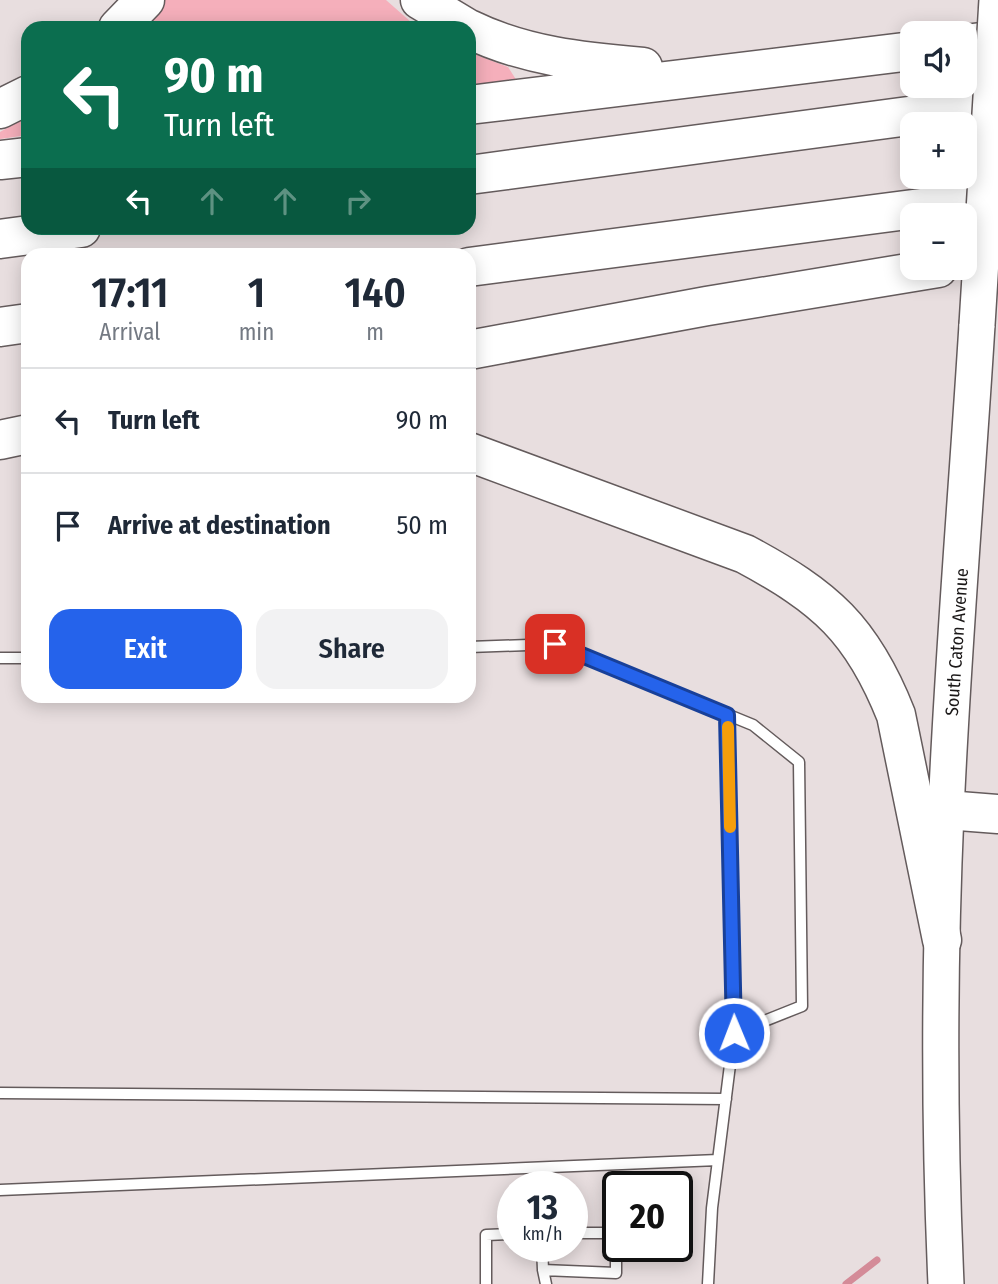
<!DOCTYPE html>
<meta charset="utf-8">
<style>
body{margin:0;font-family:"Fira Sans Condensed",sans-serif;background:#f2f2f3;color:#1f2937;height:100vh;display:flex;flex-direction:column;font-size:26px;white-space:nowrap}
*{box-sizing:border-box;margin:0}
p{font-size:23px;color:#747a83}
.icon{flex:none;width:38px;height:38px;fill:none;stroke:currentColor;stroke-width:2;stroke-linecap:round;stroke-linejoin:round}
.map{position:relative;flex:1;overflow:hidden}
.sheet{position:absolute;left:21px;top:248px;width:455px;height:455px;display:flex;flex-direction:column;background:#fff;border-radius:21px;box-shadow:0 4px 18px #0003}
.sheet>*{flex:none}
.top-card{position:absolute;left:21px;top:21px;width:455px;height:214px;border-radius:21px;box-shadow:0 4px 18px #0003;background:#0b6e4f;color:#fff;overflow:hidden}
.fabs{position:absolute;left:900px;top:21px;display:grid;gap:14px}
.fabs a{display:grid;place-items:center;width:77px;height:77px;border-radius:14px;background:#fff;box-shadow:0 4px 18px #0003;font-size:35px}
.speed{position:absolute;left:497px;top:1171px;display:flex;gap:14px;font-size:35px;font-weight:700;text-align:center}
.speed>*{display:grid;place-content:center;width:91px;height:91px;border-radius:50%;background:#fff;box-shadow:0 4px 18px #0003;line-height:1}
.speed small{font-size:18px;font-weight:400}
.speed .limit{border:4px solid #111;border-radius:10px;background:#fff;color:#111}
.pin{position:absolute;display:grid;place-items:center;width:60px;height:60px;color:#fff;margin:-30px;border-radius:14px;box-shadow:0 4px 10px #0006}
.me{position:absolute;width:77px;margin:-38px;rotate:359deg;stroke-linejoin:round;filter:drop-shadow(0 0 5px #0008)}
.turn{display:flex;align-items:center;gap:24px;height:147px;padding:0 28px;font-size:32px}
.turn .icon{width:91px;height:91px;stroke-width:2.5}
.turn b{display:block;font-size:49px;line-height:60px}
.lanes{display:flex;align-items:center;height:66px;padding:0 28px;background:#0003;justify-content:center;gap:35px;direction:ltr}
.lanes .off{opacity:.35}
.eta{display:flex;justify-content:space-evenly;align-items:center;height:119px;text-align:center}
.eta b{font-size:42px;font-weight:600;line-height:49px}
.cta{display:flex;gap:14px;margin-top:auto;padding:14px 28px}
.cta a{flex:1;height:80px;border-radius:21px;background:#2563eb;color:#fff;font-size:28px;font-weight:600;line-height:80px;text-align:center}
.cta a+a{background:#f2f2f3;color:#1f2937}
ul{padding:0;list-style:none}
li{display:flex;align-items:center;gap:21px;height:105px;padding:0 28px;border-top:2px solid #e0e1e3}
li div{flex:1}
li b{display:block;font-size:26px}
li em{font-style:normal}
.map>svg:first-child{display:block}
</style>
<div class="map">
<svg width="998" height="1284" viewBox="0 0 998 1284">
<rect width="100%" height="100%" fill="#e8dedf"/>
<path fill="#f5afbb" d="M164,0h222l25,22 10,6h-279z
M469,52l39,15 9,14 -48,6z
M28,116v19l-28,4v-7z"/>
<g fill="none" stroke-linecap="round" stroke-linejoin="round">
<path stroke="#d48b98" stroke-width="7" d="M846,1284l31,-24"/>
<g stroke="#645b5c" stroke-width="13">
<path id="service" d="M469,647l86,-3 198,81 46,37 3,244 -68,27 -22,175 -4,76
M0,658h28
M727,714l7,319
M0,1093l726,6
M0,1190l718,-30
M542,1246l1,24
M486,1284v-49l27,-1
M546,1284l-3,-14 73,3v-40h-44"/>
</g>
<g stroke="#645b5c" stroke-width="38">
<path id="primary" d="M946,1284c-7,-157 -7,-315 0,-472 7,-163 21,-325 31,-487"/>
</g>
<g stroke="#645b5c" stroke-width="41">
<path id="motorway" d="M420,0l47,28
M118,28l27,-28
M469,29c55,27 114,33 174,38
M964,44l34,-4
M469,105l443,-54
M0,109l28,-14
M0,160l28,-3
M469,175l529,-71
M0,239l81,-11
M469,267l529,-69
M0,327l28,-4
M469,350l238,-44 231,-38
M0,440l28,-6
M469,452l276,102c80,43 117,75 151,161l46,225
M946,810l52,4"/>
</g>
<use href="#service" stroke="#fff" stroke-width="10"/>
<use href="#primary" stroke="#fff" stroke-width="35"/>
<use href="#motorway" stroke="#fff" stroke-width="38"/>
<g stroke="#645b5c" stroke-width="38" stroke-linecap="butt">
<path id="primary-bridge" d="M977,325l20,-325"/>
</g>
<use href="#primary-bridge" stroke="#fff" stroke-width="35"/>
</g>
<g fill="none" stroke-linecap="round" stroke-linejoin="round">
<g stroke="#184099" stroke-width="18">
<path id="route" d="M555,644l172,71 7,318"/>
</g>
<use href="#route" stroke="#2563eb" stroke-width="12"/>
<path stroke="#f59e0b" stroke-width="12" d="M728,727l2,100"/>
</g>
<g text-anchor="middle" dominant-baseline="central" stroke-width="7" stroke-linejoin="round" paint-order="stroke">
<g font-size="18" fill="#1a1717" stroke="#fff">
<text transform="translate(957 642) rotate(-86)">South Caton Avenue</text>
</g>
</g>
</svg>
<div class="fabs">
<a><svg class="icon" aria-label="sound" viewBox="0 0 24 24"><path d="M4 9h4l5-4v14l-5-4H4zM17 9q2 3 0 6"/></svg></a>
<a>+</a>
<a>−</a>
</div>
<div class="speed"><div>13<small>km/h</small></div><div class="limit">20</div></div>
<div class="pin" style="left:555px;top:644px;background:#d93025"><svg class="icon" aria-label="arrive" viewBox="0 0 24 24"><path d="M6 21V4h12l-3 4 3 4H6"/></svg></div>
<svg class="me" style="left:734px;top:1033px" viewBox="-20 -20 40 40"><circle r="17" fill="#2563eb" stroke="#fff" stroke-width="3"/><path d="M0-11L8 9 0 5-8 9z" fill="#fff"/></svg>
<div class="top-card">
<div class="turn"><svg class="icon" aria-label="left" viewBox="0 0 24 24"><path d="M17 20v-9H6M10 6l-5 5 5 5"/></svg><div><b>90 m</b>Turn left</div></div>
<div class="lanes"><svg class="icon" aria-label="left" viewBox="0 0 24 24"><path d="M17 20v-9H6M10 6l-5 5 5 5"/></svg><svg class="icon off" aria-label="ahead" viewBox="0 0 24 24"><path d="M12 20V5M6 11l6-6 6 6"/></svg><svg class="icon off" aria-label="ahead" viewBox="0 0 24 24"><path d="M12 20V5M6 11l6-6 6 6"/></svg><svg class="icon off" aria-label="right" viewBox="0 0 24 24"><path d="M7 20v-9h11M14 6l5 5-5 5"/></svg></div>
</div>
<section class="sheet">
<div class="eta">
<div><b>17:11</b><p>Arrival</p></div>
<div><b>1</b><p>min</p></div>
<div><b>140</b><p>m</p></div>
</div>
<ul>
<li><svg class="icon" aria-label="left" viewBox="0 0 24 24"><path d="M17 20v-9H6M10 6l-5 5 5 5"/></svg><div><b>Turn left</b></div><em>90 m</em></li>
<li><svg class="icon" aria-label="arrive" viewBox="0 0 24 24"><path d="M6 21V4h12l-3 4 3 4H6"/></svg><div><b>Arrive at destination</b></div><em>50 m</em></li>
</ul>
<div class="cta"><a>Exit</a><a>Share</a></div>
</section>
</div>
